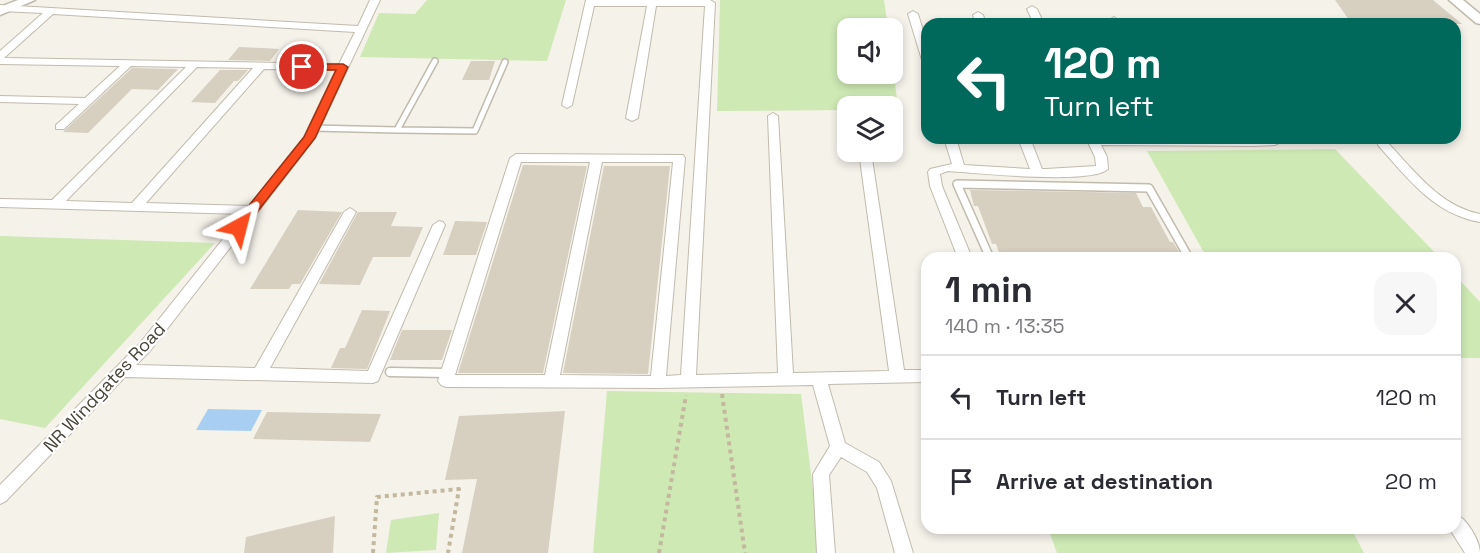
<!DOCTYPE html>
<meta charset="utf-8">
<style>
body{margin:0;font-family:"Space Grotesk",sans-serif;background:#f7f7f7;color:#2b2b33;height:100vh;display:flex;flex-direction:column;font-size:22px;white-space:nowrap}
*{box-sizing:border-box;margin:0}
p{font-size:20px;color:#7c7c81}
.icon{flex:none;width:33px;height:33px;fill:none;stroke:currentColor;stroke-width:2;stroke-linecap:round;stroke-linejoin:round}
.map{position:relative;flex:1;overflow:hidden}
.drawer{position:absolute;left:921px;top:252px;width:540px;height:282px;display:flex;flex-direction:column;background:#fff;border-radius:18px;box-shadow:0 3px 9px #0003}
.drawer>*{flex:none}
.top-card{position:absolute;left:921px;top:18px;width:540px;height:126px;border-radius:18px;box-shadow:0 3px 9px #0003;background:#00695c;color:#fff;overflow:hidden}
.fabs{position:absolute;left:837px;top:18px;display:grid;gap:12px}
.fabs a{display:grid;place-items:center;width:66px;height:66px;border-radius:12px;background:#fff;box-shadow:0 3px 9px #0003;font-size:30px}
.pin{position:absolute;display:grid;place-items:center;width:51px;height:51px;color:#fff;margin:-26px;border:3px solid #fff;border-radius:50%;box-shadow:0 2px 6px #0007}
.me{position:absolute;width:66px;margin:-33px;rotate:38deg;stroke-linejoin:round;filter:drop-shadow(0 0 4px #0008)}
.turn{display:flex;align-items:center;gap:21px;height:126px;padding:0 24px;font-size:27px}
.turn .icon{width:78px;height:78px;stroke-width:2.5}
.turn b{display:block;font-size:42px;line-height:51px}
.round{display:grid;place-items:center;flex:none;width:63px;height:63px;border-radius:18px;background:#f7f7f7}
.overview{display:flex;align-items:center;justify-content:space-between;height:102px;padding:0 24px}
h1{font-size:36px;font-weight:700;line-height:45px}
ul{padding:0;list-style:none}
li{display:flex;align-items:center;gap:18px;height:84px;padding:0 24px;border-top:2px solid #e1e1e2}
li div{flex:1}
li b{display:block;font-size:22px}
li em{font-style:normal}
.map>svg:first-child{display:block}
</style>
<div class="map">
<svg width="1480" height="553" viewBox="0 0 1480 553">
<rect width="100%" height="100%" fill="#f5f2ea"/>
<path fill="#cee9b4" d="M427,0h139l-19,61 -187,-4 19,-44 36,1z
M720,0h164l4,28h-40v46h44l1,-10 5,45h-5l-1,-3h-44l-1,4 -130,1z
M1335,149l105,109h-233l-60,-107z
M0,236l215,7 -170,185 -45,-9z
M1455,275l25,27v56h-25z
M607,391l194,3 20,159h-228z
M439,513l-3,37 -50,3 5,-33z
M1048,528h303l13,25h-307z"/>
<path fill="#a8cff1" d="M208,409l54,1 -11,21 -55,-1z"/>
<path fill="#d7cfc0" d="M1335,0h98l29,24h-110z
M239,47l24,1 16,1 -9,12 -42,-1z
M471,61h24l-6,19h-27z
M132,68l46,1 -20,21 -26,-1 -44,44 -25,-1z
M220,70h28l-10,11h-4l-19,22 -24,-1z
M523,165l64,1 -44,207h-85z
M604,166h66l-22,208 -85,-1z
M970,190l166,3 7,14h8l19,35h3l10,16h-182l-5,-14h-4l-14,-38h-4z
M298,210l44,2 -42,72h-8l-3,5h-39z
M358,212h39l-6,14 32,1 -13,30h-37l-13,28 -41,-1z
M455,221l32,1 -11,33h-33z
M362,310l28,1 -23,58 -36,-1 9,-20h5z
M402,330h50l-10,30h-52z
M565,411l-17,142h-86l15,-74 -32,1 14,-64z
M267,412l114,2 -11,28 -117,-3z
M335,516l-2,37h-89l2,-16z"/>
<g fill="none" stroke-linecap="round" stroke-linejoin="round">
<g stroke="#c1bbad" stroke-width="8">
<path id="service-far2" d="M313,128l84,2 38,-69
M397,130l78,1 30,-69"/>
</g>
<g stroke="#c1bbad" stroke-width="10">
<path id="service-far1" d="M990,258l-33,-74 192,4 40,70"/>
</g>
<g stroke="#c1bbad" stroke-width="11">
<path id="service" d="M390,372l57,1"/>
</g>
<g stroke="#c1bbad" stroke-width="2">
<path id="minor" d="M370,0h10l-65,138 -165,213 -14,14 119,3 89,-156 6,-4 6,4 -86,156 98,3 65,-146 6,-4 4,1 2,3 -67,156 -5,2 -248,-6 -119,124 -6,3v-19l140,-142 103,-129 -243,-7v-8l52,1 134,-133 -55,-1 -67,63h-8v-4l23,-21 -79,-2v-6l85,2 35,-32 -120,-2v-13l43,-38 -43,-2v-6l358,21zM53,14l302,18 -16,32 -335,-6zM197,67l56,1 -121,135 -66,-2zM264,69l72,1 -32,67 -55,69 -103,-3z
M586,0h124l5,3 -19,372 82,-2 -10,-257 5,-3 5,3 15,257 96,-2 -30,-219h12l33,218h23v12l-99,2 17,59 34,19 12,19 22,72h-18l-18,-65 -10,-16 -26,-15 -12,18 6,78h-18l-4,-79 17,-28 -17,-61 -155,3 -212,-1 -5,-2 -3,-4 72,-223 6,-4 167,1 2,3 -19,218 15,-1 24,-369h-49l-18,112 -6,3 -6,-3 21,-112h-53l-22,99 -5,3 -5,-3zM521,162h69l-45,213h-90zM602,162h71l-22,214 -91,-1z
M1032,6l5,3 7,15h-10l-7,-15z
M913,11l5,3 9,30v19l-5,-3 -14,-46z
M978,12l5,3 3,9h-10l-3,-9z
M1114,17l8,7h-10l-3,-4z
M944,138h12l8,27 66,4 -12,-31h12l12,31h4l50,-3 -1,-9 -9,-19h202l-13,7 -23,1 -151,-1 6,12 1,12c-17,16 -132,4 -160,2l-8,3 2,12 30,72h-14l-28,-72 -2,-14 2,-3 22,-5z
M1382,140l4,1c27,28 53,65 94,73v8c-46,-8 -72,-43 -102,-77v-4z
M1455,514c12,4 25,27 25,39h-15l-16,-25h6z"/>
</g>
<g stroke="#c1bbad" stroke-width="3">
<path id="tertiary" d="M18,0h17l-35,15v-8z
M1449,0h14l17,14v10l-4,-1z"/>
</g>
<path stroke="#c3b89e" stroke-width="4" stroke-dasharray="4 4" stroke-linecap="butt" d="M722,394l23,159
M373,553l4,-56 82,-8 -11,64
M659,553l27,-158"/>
<use href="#service-far2" stroke="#fff" stroke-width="5"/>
<use href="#service-far1" stroke="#fff" stroke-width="7"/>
<use href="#service" stroke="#fff" stroke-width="8"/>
<use href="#minor" fill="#fff" fill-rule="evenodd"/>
<use href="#tertiary" fill="#fff" fill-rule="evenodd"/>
</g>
<path fill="#f94b1d" stroke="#a23113" stroke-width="1.5" d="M343,64l5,3 -33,71 -72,92h-9l-1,-3 1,-3 70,-87 32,-67h-34l-5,-3 5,-3z"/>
<g text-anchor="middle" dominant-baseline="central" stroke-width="4.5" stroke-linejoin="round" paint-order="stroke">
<g font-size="18" fill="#494438" stroke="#fff">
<text transform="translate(104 387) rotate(-47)">NR Windgates Road</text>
</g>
</g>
</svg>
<div class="fabs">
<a><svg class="icon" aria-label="sound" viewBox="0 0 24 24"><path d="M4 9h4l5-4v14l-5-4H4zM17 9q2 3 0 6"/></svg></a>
<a><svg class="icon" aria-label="layers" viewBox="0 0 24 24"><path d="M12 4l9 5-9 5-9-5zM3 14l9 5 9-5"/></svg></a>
</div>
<div class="pin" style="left:302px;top:67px;background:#d93025"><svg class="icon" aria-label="arrive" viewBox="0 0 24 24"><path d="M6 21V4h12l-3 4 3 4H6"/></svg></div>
<svg class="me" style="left:239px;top:227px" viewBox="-20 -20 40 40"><path d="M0-17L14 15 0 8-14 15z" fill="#f94b1d" stroke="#fff" stroke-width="4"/></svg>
<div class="top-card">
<div class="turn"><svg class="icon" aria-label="left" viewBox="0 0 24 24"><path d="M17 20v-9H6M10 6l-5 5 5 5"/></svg><div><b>120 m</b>Turn left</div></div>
</div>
<section class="drawer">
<div class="overview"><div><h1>1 min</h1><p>140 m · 13:35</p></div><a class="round"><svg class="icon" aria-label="close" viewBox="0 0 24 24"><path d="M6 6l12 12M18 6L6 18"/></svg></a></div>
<ul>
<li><svg class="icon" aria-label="left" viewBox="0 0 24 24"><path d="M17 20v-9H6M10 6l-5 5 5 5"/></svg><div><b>Turn left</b></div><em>120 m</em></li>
<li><svg class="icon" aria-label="arrive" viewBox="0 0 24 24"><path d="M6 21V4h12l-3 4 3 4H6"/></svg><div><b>Arrive at destination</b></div><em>20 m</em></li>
</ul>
</section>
</div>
